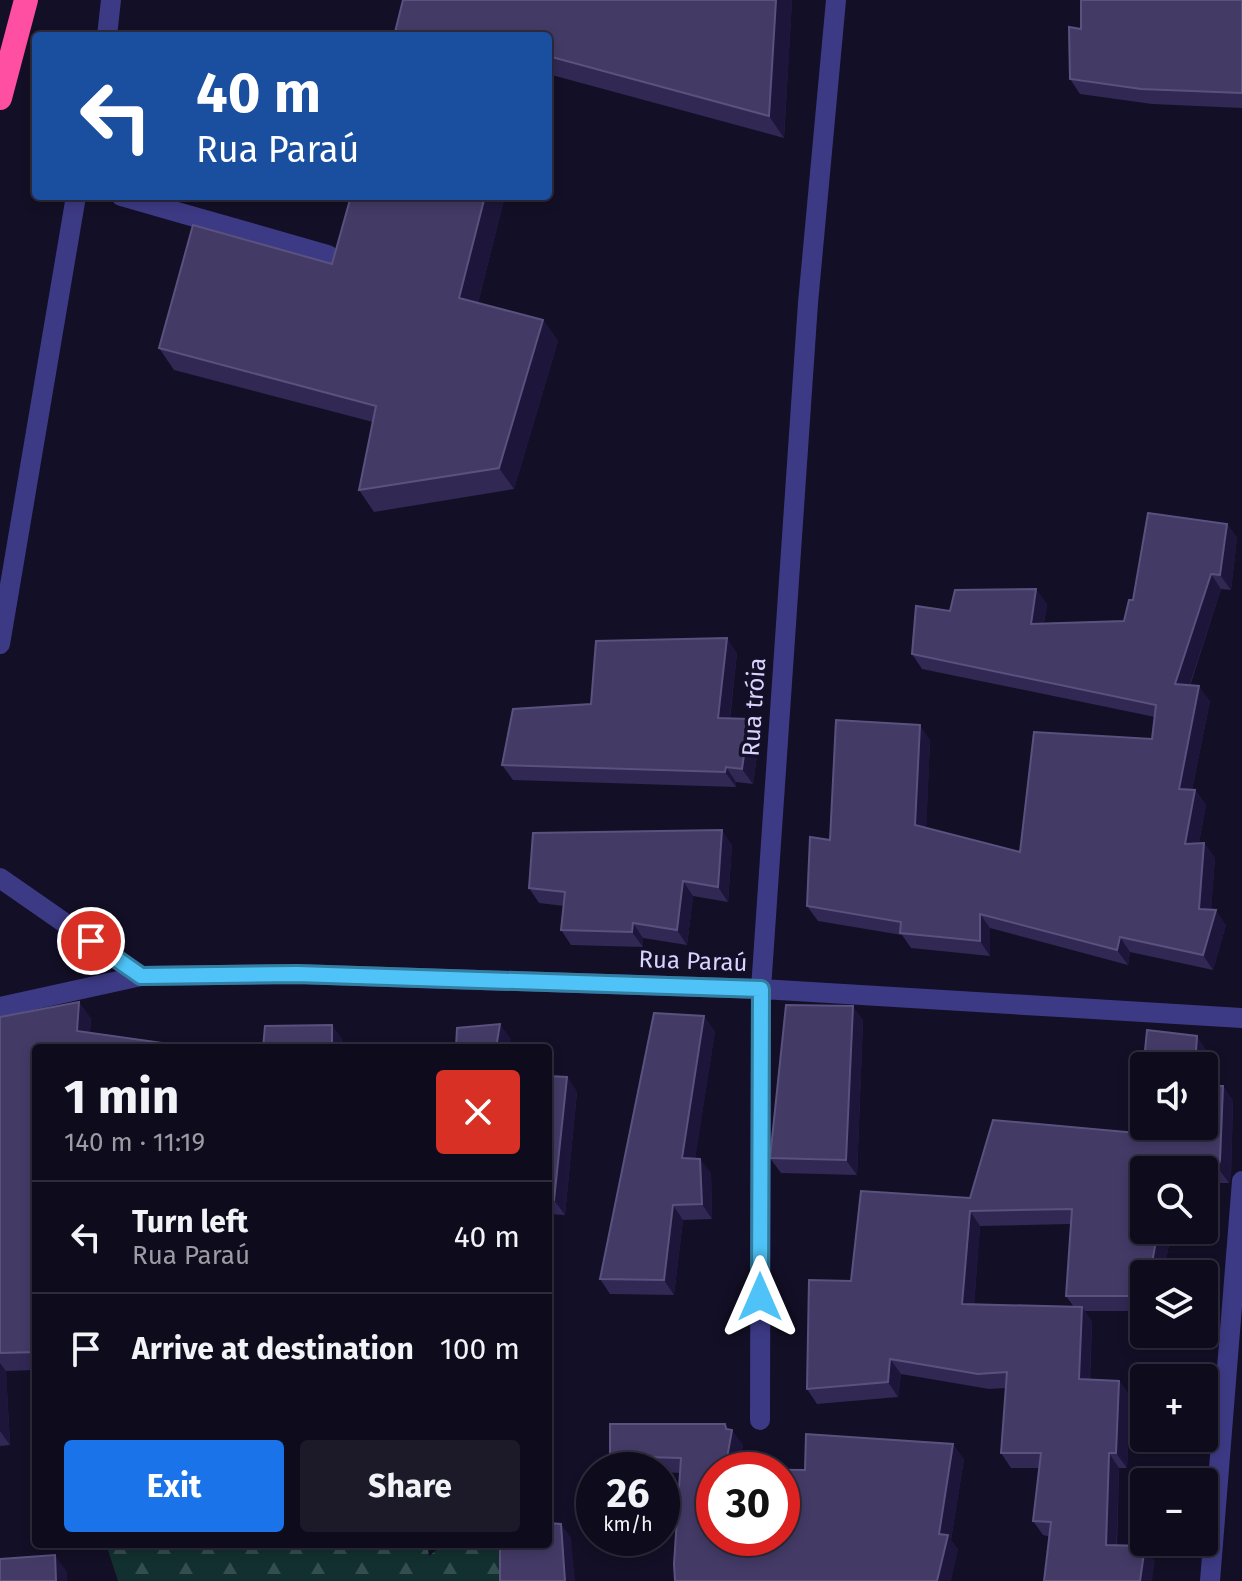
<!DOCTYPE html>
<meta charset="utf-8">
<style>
body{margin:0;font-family:"Fira Sans",sans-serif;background:#1c1929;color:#f1f3f6;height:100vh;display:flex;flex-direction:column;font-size:30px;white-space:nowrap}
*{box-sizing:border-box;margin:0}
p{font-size:26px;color:#9b9ba3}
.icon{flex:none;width:44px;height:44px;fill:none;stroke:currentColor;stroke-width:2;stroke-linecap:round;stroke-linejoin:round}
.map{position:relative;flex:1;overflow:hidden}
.sheet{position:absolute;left:32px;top:1044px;width:520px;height:504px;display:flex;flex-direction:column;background:#0e0b1c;border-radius:8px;box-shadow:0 4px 12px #0003,0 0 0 2px #2e2b3b}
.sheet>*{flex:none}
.guide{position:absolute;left:32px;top:32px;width:520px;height:168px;border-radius:8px;box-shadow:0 4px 12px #0003,0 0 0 2px #2e2b3b;background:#1a4fa0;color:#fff;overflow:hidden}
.controls{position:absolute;left:1130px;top:1052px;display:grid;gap:16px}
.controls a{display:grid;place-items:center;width:88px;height:88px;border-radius:8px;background:#0e0b1c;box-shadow:0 4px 12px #0003,0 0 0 2px #2e2b3b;font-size:40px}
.speed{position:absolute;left:576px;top:1452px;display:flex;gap:16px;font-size:40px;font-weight:700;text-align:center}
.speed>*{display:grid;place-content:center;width:104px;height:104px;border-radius:50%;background:#0e0b1c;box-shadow:0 4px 12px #0003,0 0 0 2px #2e2b3b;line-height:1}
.speed small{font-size:20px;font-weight:400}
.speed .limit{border:12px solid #d22;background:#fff;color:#111}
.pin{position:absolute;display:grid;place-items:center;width:68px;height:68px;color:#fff;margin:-34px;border:4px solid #fff;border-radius:50%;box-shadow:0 2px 8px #0007}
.me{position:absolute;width:88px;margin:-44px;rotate:0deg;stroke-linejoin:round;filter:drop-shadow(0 0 6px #0008)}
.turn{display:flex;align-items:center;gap:28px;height:168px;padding:0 32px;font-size:36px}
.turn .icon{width:104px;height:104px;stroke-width:2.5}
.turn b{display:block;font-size:56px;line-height:68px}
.round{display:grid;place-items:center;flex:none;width:84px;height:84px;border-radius:8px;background:#1c1929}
.summary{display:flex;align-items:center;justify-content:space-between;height:136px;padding:0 32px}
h1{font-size:48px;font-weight:700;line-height:60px}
.primary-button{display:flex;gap:16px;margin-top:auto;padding:16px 32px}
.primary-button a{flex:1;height:92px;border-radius:8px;background:#1a73e8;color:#fff;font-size:32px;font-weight:700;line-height:92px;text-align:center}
.primary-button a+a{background:#1c1929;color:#f1f3f6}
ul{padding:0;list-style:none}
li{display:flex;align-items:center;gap:24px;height:112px;padding:0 32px;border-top:2px solid #2e2b3b}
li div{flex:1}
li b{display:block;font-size:30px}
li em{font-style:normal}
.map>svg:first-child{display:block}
</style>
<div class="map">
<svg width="1242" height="1581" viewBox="0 0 1242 1581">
<defs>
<pattern id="forest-firs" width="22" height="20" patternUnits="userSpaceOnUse" patternTransform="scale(2)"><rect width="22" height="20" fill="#12302f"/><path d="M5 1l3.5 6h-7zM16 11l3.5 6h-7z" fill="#344d4e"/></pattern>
</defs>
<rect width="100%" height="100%" fill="#130f26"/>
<path fill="url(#forest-firs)" d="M106,1544h321l2,12 15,-12h75l-11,37h-390z"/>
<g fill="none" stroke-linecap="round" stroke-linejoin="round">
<path stroke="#3d3a85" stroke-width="20" d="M121,196l207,59"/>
<path stroke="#3d3a85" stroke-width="20" d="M107,36l4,-36
M0,644l76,-448
M0,878l141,98
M0,1007l141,-31 156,-2 464,15 481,29
M760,1420l1,-431 47,-686 28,-303
M1210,1581l32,-400"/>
<path stroke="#ff4fa3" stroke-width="24" d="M0,98l26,-98"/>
</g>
<path fill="#312854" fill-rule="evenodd" d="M792,0l-8,138 -236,-64v-38z
M1242,0v108l-90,-4 -72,-10 -10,-15 11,-50z
M351,196h154l-27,107 65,17 15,21 -44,148 -140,23 -15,-22 14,-68 -199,-52 -15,-22 173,-84z
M1227,524l10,14 -6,52 -10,-1 -31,97 20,15 -18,89h3l11,15 -7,38h5l11,15 -4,52 15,15 -13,45 -83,-18 -2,13 -138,-37v28l-79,-8 -9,-13 -84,-14 -11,-15 23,-66 100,-100 -4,88 94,24 132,-113 3,-22 -233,-48 -10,-15 38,-43 97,-7 -3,19 80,-2 9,-21z
M737,653l-7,66h19l11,15 -7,50 -17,-2v5l-223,-7 -11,-15 89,-61z
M732,845l-4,57 -35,-6 -6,49 -44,-7v9l-72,-2 -10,-15 3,-24 -25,-3 -10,-15z
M79,1002l12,17 -1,14 -54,15v322l-30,1 4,74 -10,1v-429z
M863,1020l-6,155 -76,-2 -11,-15z
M715,1031l-20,127 16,15 1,46 -29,1 -9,75 -64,-1 -10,-15z
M1207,1051l-2,35h18l10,15 -2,74 -2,8h-25v-13h-60v60h28l-9,44h-19v37h-59l7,11 -2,58 29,1 11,15 -3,72h-8l-2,78 38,15 -112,-26 -10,-14 6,-53h-28l-10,-15 5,-65 -17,1 -88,-15 -3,23 -81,7 -10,-15 44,-108 119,-83 167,-65zM1071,1224l-5,72 8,11 -100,-2 6,-79z
M548,1076l19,1 10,15 -12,123 -17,-1z
M729,1430l14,15 -5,24 67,1 159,-11 -13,81 7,10 -278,-77 -18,-1v-2h-42l-10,-14z"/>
<path fill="#1d163a" d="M776,0h16l-8,138 -15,-22z
M485,196h20l-31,123 -15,-21z
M543,320l15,21 -44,148 -15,-21z
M1227,524l10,14 -6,52 -11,-15z
M1211,574l10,15 -36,110 -10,-15z
M1036,589l11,15 -6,35 -10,-15z
M727,638l10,15 -9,80 -10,-15z
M1199,686l11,15 -21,103 -10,-15z
M749,719l11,15 -7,50 -11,-15z
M920,725l10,15 -4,100 -11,-15z
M726,767l10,15v5l-11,-15z
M1195,790l11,15 -10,54 -11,-15z
M722,830l10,15 -4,57 -10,-15z
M1204,843l11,15 -5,66 -11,-15z
M683,881l10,15 -6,49 -10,-15z
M1216,910l10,15 -13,45 -10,-15z
M980,914l10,14v28l-10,-15z
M633,923l10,15v9l-11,-15z
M1120,937l10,15 -2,13 -11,-15z
M79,1002l12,17 -2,29 -12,-17z
M853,1006l10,14 -6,155 -11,-15z
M704,1016l11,15 -22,142 -11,-15z
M500,1024l11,15 -2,9h-13z
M332,1025l11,15 -1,8h-10z
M1197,1036l10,15 -3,44v-29h-9z
M567,1077l10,15 -12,123 -11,-15z
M1223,1086l10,15 -2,74 -2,8 -11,-15z
M700,1159l11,14 1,46 -10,-15z
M673,1205l10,15 -9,75 -10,-15z
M970,1211l10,15 -7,93 -11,-15z
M1158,1230h14l-9,44h-13z
M1082,1307l10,15 -3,72 -10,-15z
M890,1359l11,15 -3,23 -10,-15z
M0,1363l6,8 4,74 -10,-14z
M1119,1381l11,15 -3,72 -11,-15z
M725,1424l7,9v-3l11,15 -5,25h-12z
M953,1444l11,15 -13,81 7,10 -7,31h-14l2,-47z
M1109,1453l10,15 -3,92 -10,-15z
M561,1524l10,14 4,43h-10z
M1145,1546l10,15 -3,20h-12z
M55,1555l12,17v9h-11z"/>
<path fill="#433a66" stroke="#5a527e" stroke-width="2" fill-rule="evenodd" d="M403,0h373l-7,116 -221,-60v-20h-154z
M1081,0h161v93l-101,-4 -71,-10 -1,-52 12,2z
M351,196h134l-26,102 84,22 -44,148 -140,22 17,-84 -217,-58 34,-123 139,39z
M1148,513l79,11 -7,51 -9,-1 -36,110 24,2 -20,103 16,1 -10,54 19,-1 -5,66 17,1 -13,45 -83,-18 -3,13 -137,-36v27l-80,-8 1,-11 -94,-16 3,-69 20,3 6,-120 84,5 -5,100 105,27 14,-120 118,7 4,-34 -244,-51 4,-48 34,5 5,-21 81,-1 -5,35 93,-3 5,-21h4z
M727,638l-9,80 31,1 -7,50 -16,-2 -1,5 -223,-7 11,-56 78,-5 5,-63z
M722,830l-4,57 -35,-6 -6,49 -44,-7 -1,9 -71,-2 4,-38 -36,-4 4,-55z
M79,1002l-2,29 86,12v5h-127v304l-36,1v-336z
M786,1005l67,1 -7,154 -76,-2z
M654,1013l50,3 -22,142 18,1 2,45 -29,1 -9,75 -64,-1z
M500,1024l-4,24h-40l1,-20z
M332,1025v23h-69l2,-22z
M1147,1030l50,6 -2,30h-51v60h60v-40h19l-3,74 -2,8h-29v2h-45v60h14l-8,44h-6v22h-78l6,-87 -102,2 -8,93 120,3 -3,72 40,2 -3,72h-7l-3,92 39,1 -5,35h-96l7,-59 -18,-1 8,-68h-40l6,-81 -29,2 -88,-15 -2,23 -81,7 2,-109 42,1 10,-90 109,7 23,-78 144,13z
M548,1076l19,1 -13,123h-6z
M610,1424h115l1,5 6,1 -7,39 80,1 1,-36 147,10 -14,90 9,1 -11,46h-262l-1,-17 7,-106 -71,-2zM714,1470h68v68h-68z
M548,1523l13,1 4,57h-65v-37h48z
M55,1555l1,26h-56v-22z"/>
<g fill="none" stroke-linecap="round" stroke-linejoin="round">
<g stroke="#337fa1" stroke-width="20">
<path id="route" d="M91,941l50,35 156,-2 464,15 -1,308"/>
</g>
<use href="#route" stroke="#4fc3f7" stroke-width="14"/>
</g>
<g text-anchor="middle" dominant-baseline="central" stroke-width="7" stroke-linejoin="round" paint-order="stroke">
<g font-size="24" fill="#d9d4ff" stroke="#130f26">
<text transform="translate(754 707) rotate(-86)">Rua tróia</text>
<text transform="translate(693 961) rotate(2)">Rua Paraú</text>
</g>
</g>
</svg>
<div class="controls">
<a><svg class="icon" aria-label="sound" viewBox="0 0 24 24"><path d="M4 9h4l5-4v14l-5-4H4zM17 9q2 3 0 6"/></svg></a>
<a><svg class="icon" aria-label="search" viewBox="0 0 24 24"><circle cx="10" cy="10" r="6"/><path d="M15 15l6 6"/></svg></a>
<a><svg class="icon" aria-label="layers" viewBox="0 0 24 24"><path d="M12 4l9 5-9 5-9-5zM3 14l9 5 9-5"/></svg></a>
<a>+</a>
<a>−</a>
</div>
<div class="speed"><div>26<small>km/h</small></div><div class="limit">30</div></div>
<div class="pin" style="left:91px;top:941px;background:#d93025"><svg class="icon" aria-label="arrive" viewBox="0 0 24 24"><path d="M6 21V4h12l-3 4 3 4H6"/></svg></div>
<svg class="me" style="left:760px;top:1297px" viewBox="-20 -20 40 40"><path d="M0-17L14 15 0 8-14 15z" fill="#4fc3f7" stroke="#fff" stroke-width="4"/></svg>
<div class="guide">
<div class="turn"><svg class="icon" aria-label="left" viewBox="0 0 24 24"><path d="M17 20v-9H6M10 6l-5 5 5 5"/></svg><div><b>40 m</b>Rua Paraú</div></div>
</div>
<section class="sheet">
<div class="summary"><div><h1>1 min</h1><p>140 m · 11:19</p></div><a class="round" style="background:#d93025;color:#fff"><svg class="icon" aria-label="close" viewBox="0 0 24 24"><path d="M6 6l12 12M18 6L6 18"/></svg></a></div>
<ul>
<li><svg class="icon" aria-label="left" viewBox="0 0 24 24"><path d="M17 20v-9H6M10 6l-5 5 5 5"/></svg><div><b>Turn left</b><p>Rua Paraú</p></div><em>40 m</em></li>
<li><svg class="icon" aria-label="arrive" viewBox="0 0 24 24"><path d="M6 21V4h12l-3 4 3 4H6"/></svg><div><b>Arrive at destination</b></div><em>100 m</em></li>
</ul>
<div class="primary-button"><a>Exit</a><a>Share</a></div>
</section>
</div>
